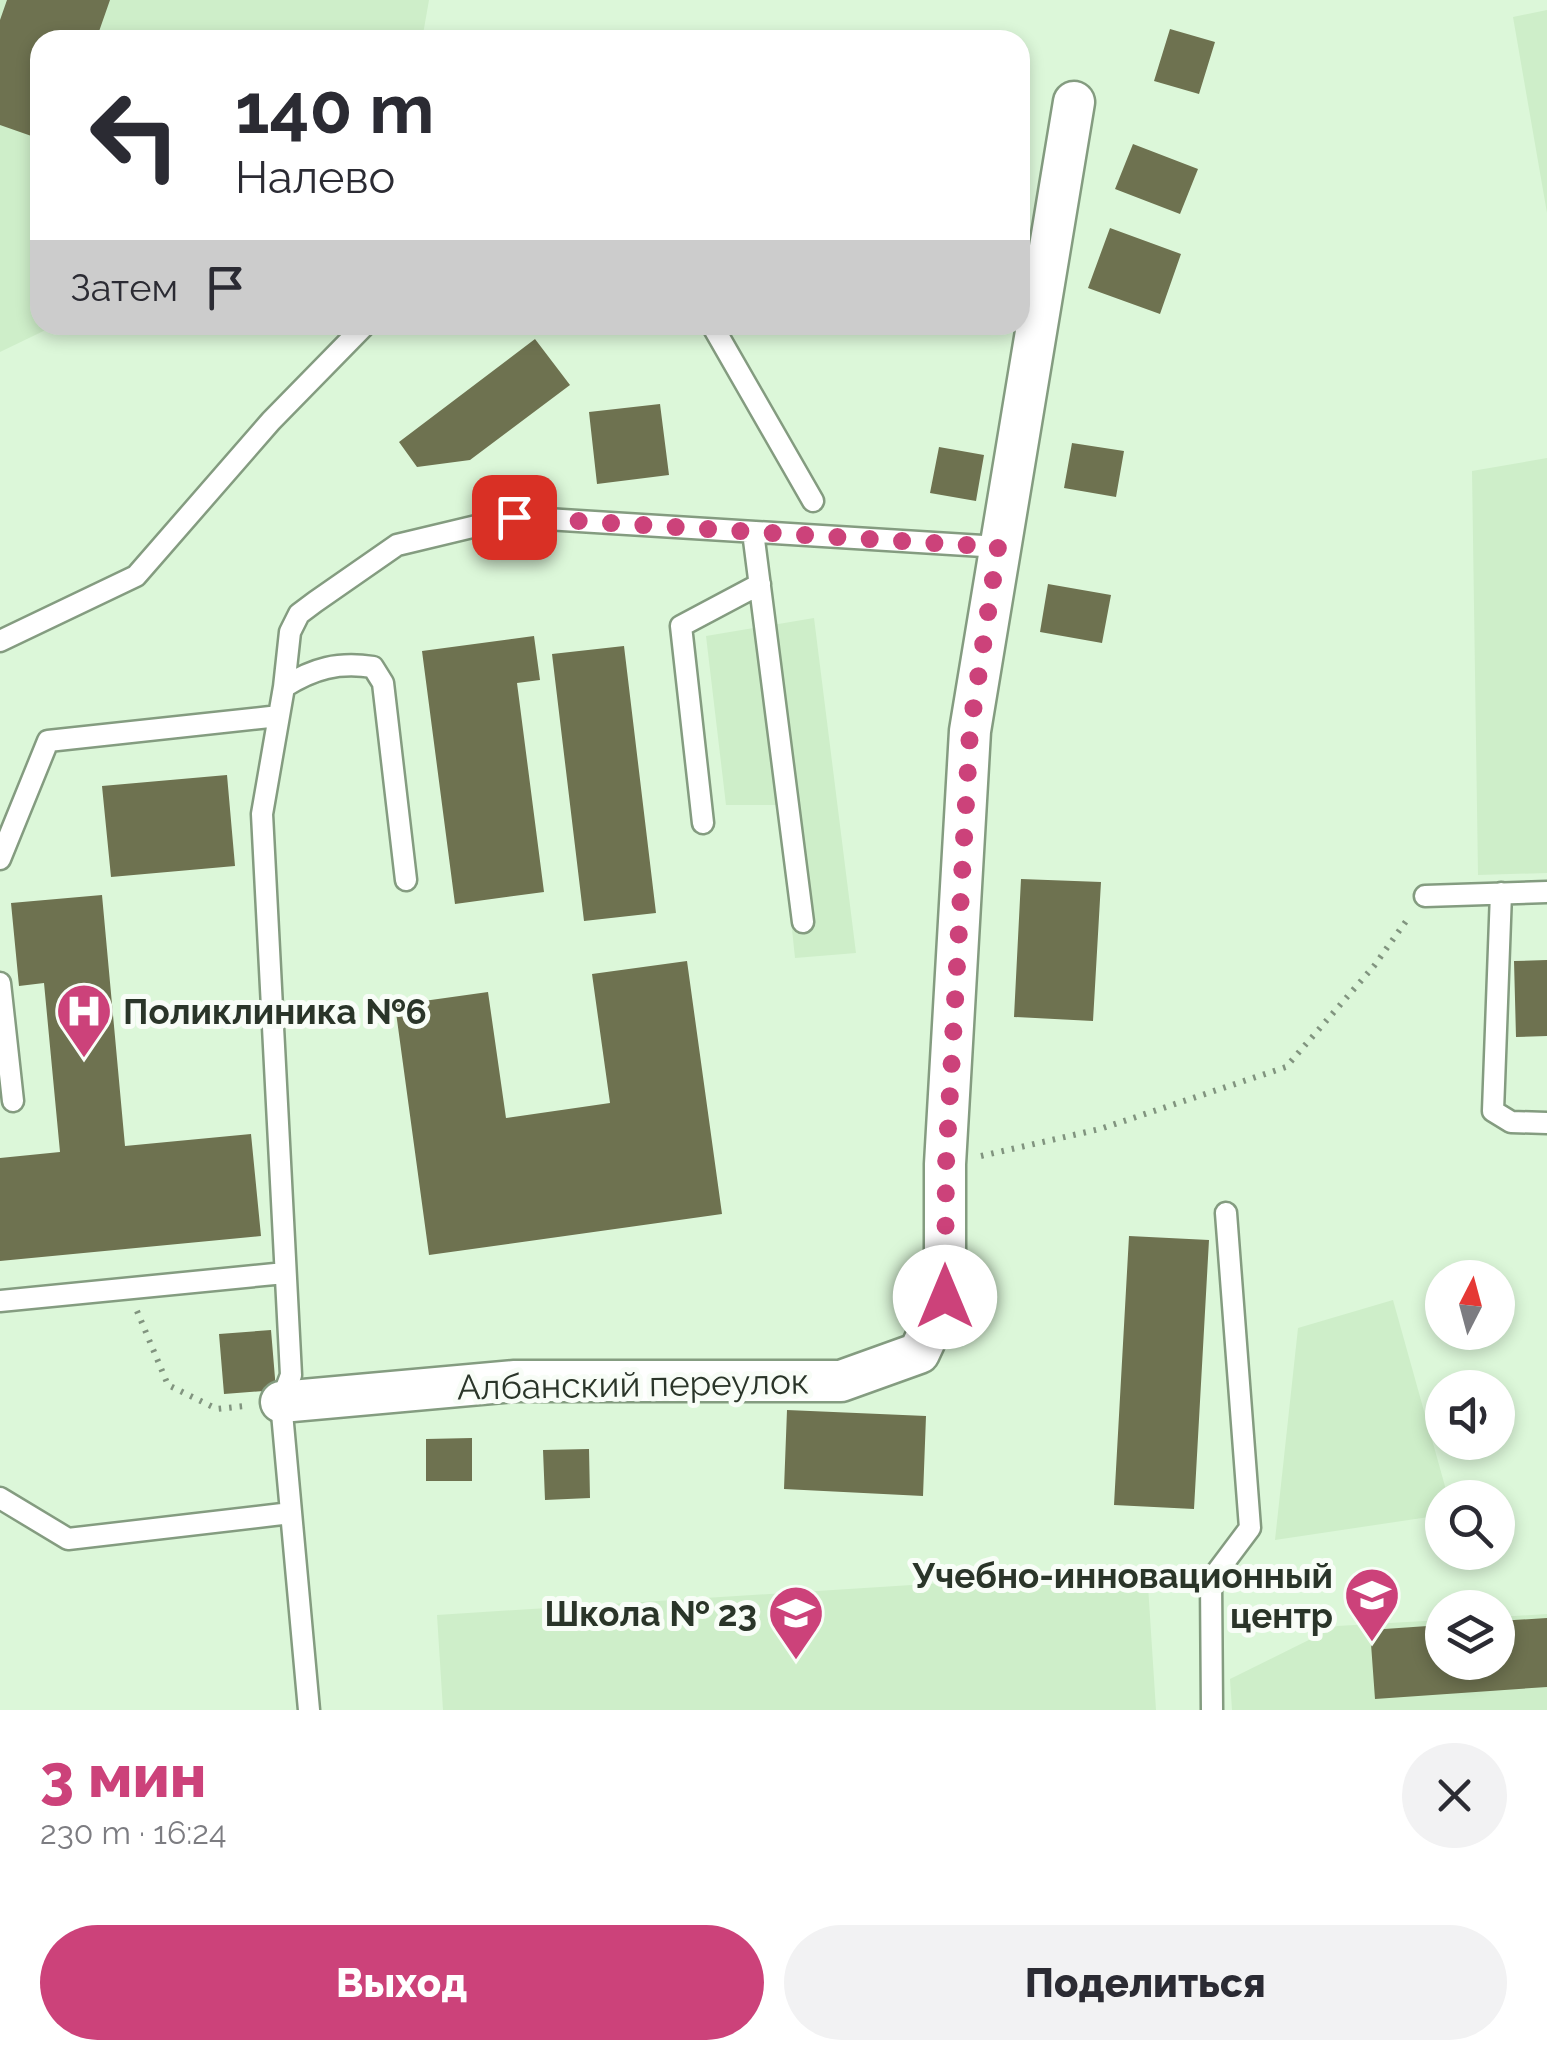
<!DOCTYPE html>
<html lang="ru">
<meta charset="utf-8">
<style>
body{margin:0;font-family:Raleway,sans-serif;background:#f2f2f3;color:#2b2b33;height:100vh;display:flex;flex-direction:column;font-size:38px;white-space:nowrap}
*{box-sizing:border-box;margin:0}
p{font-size:32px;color:#7c7c81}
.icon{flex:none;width:55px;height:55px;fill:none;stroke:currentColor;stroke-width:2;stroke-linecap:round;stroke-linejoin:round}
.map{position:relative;height:1710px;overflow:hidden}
.sheet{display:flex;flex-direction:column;background:#fff;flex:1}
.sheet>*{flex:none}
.top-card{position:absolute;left:30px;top:30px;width:1000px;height:305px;border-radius:30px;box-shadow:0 5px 15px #0003;background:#fff;color:#2b2b33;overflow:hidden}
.needle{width:65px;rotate:6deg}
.fabs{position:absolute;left:1425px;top:1260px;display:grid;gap:20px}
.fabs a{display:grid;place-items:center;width:90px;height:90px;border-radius:50%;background:#fff;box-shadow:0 5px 15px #0003;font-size:50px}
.pin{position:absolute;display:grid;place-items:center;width:85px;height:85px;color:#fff;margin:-42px;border-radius:20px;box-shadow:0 5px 15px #0006}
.me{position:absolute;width:110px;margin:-55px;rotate:0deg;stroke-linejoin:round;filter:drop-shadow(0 0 8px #0008)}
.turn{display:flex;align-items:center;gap:35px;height:210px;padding:0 40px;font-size:45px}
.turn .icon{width:130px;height:130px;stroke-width:2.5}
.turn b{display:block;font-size:70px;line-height:85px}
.then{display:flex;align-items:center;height:95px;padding:0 40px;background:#0003;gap:20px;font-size:38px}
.round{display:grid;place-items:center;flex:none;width:105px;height:105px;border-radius:52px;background:#f2f2f3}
.headline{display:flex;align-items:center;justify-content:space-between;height:170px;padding:0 40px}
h1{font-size:60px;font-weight:800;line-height:75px;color:#cc427a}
.cta{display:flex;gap:20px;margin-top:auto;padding:20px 40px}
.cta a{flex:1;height:115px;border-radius:60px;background:#cc427a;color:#fff;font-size:40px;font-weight:800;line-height:115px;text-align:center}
.cta a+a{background:#f2f2f3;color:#2b2b33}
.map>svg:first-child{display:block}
</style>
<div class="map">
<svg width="1547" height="1710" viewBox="0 0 1547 1710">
<rect width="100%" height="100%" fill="#dcf7d9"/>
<path fill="#ceeec9" d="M0,0h429l-7,40h-382v285h16l-56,27z
M1547,10v203l-34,-196z
M1547,458v415l-69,2 -6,-404z
M814,618l42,335 -61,5 -16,-153h-53l-20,-169z
M1393,1300l55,197 -6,1v17l-167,25 23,-212z
M1147,1570l9,140h-713l-6,-95z
M1547,1614v96h-315l-2,-31 107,-53 105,-6v42h56v-45z"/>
<path fill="#6e7250" d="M7,0h103l-14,40h-56v99l-40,-14v-105z
M1170,29l45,13 -16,52 -45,-13z
M1133,144l65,25 -18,45 -65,-25z
M1110,228l71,26 -21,60 -72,-26z
M535,339l35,46 -100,75 -53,7 -18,-25z
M660,404l9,71 -72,9 -8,-72z
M1072,443l52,8 -8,46 -52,-9z
M939,447l45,8 -8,46 -46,-8z
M1048,584l63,11 -9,48 -62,-11z
M534,636l6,44 -23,3 27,209 -89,12 -33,-253z
M624,646l32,267 -72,8 -32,-267z
M227,775l8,91 -124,11 -9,-91z
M1021,879l80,3 -8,139 -79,-4z
M102,895l23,251 126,-12 10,102 -261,25v-103l60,-6 -16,-169 -25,3 -8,-83z
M1547,960v76l-31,1 -2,-76z
M687,961l35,253 -293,41 -34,-250 93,-13 18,126 104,-15 -18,-129z
M1129,1236l80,4 -15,269 -80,-4z
M271,1330l5,60 -52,4 -5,-60z
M787,1410l139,6 -3,80 -139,-7z
M472,1438v43h-46v-42z
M589,1449l1,49 -45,2 -2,-50z
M1547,1618v69l-172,12 -5,-69 72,-5v37h56v-41z"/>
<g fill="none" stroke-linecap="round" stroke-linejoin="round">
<g stroke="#849c80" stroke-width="25">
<path id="lane" d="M712,325l101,176
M753,532l50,390
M0,641l136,-65 135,-155 94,-96
M284,687l6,-55 9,-18 16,-12 82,-57 117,-28 485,30
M703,823l-22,-197 79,-42
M0,859l48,-118 231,-25
M1501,893l-8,218 18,11 36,1
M1425,896l122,-4
M0,983l13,118
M0,1301l285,-28
M0,1498l68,41 223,-26
M309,1710l-28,-308 10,-27 -29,-561 22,-127c30,-19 54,-25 89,-20l10,16 23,197
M1212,1710l-1,-130 39,-52 -24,-315"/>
</g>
<g stroke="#849c80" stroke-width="45">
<path id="street" d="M281,1402l234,-21h326l78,-28 26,-56v-133l25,-433 104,-629"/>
</g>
<path stroke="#81947f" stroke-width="6" stroke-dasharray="2.5 8" stroke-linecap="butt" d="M981,1156l119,-27 186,-62 88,-101 35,-49
M137,1311l31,74 49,24 28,-3"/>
<use href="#lane" stroke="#fff" stroke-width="20"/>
<use href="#street" stroke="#fff" stroke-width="40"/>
</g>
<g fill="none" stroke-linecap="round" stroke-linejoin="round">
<path stroke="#cc427a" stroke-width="18" stroke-dasharray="0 32.4" d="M514,517l484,30 -28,184 -24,433 -1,133"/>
</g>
<defs>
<g id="hospital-pin" transform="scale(2.875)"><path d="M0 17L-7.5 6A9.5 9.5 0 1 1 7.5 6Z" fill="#cc427a" stroke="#f8fdf7"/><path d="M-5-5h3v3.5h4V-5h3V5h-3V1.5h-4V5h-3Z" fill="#fff"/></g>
<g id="university-pin" transform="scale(2.875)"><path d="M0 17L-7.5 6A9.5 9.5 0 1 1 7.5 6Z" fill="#cc427a" stroke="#f8fdf7"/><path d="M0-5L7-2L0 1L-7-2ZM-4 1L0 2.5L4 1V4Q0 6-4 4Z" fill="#fff"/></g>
<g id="school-pin" transform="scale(2.875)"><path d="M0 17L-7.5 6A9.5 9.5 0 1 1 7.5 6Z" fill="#cc427a" stroke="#f8fdf7"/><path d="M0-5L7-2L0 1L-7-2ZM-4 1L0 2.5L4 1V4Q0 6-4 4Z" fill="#fff"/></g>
</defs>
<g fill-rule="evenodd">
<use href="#hospital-pin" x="84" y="1011"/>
<use href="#university-pin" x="1372" y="1595"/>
<use href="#school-pin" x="796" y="1613"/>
</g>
<g text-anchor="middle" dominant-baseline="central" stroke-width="10" stroke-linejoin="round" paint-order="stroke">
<g font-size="35" font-weight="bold" fill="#2a3529" stroke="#f8fdf7" text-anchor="end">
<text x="123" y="1011" text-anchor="start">Поликлиника №6</text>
<text x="1333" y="1575">Учебно-инновационный<tspan x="1333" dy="40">центр</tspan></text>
<text x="757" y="1613">Школа № 23</text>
</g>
<g font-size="35" fill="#2a3529" stroke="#f8fdf7">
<text transform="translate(633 1384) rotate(-1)">Албанский переулок</text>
</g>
</g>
</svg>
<div class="fabs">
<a><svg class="needle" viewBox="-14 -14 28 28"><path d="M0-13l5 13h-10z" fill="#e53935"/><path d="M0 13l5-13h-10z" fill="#7c7c81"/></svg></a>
<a><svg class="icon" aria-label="sound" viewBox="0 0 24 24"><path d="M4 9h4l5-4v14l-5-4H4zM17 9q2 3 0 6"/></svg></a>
<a><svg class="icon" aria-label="search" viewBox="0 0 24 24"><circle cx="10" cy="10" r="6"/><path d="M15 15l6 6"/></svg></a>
<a><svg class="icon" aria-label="layers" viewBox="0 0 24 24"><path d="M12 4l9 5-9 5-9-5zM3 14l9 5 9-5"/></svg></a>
</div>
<div class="pin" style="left:514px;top:517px;background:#d93025"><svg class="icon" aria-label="arrive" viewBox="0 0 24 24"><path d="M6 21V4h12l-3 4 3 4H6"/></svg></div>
<svg class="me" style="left:945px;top:1297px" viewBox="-20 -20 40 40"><circle r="19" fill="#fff"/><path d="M0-13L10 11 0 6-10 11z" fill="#cc427a"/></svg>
<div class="top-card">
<div class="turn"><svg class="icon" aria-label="left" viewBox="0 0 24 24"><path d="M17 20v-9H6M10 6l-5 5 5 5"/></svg><div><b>140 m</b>Налево</div></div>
<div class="then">Затем<svg class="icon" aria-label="arrive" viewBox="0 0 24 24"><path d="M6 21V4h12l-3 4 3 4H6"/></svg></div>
</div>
</div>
<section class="sheet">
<div class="headline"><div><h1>3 мин</h1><p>230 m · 16:24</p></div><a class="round"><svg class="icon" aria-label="close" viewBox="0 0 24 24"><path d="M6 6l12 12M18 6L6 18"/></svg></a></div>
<div class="cta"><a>Выход</a><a>Поделиться</a></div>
</section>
